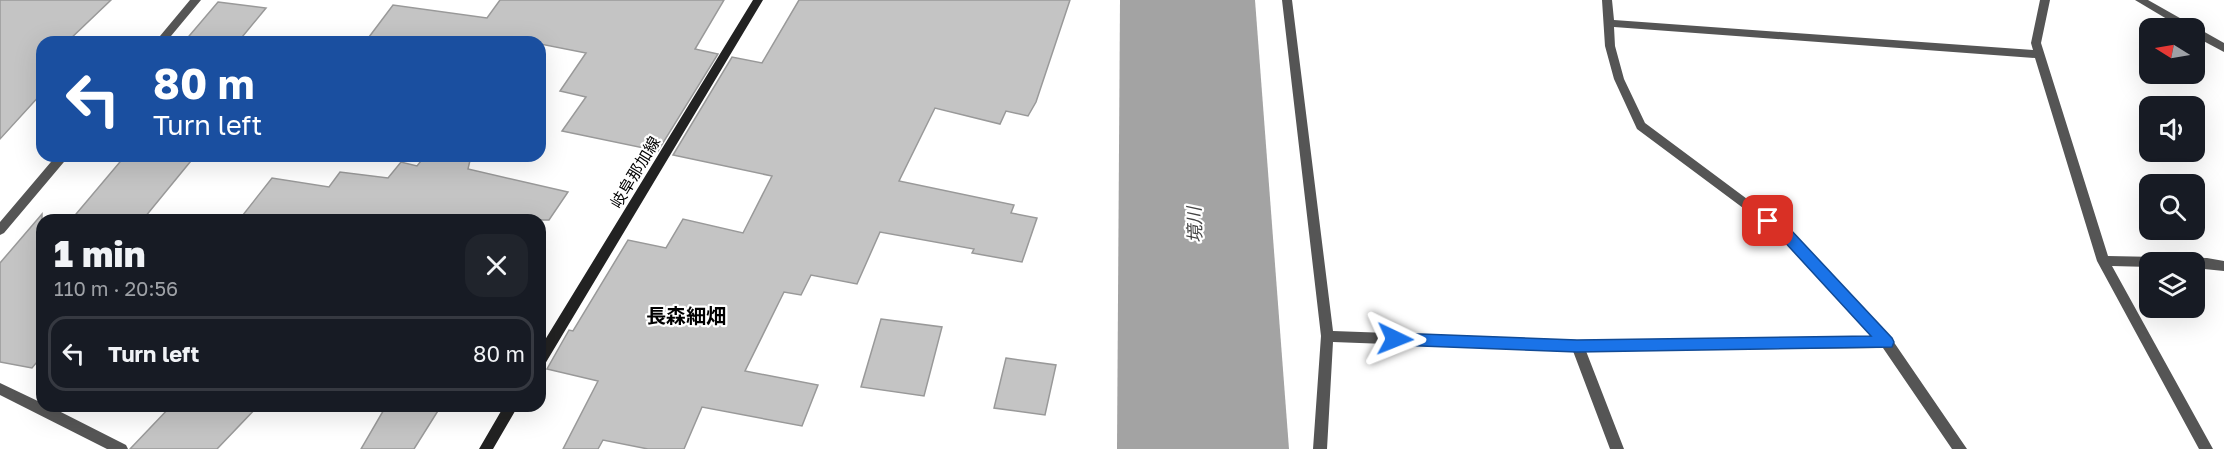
<!DOCTYPE html>
<meta charset="utf-8">
<style>
body{margin:0;font-family:"Golos Text","Noto Sans JP",sans-serif;background:#20242c;color:#f1f3f6;height:100vh;display:flex;flex-direction:column;font-size:22px;white-space:nowrap}
*{box-sizing:border-box;margin:0}
p{font-size:20px;color:#9ea1a6}
.icon{flex:none;width:33px;height:33px;fill:none;stroke:currentColor;stroke-width:2;stroke-linecap:round;stroke-linejoin:round}
.map{position:relative;flex:1;overflow:hidden}
.drawer{position:absolute;left:36px;top:214px;width:510px;height:198px;display:flex;flex-direction:column;background:#171b24;border-radius:18px;box-shadow:0 6px 24px #0002}
.drawer>*{flex:none}
.top-card{position:absolute;left:36px;top:36px;width:510px;height:126px;border-radius:18px;box-shadow:0 6px 24px #0002;background:#1a4fa0;color:#fff;overflow:hidden}
.needle{width:39px;rotate:281deg}
.controls{position:absolute;left:2139px;top:18px;display:grid;gap:12px}
.controls a{display:grid;place-items:center;width:66px;height:66px;border-radius:12px;background:#171b24;box-shadow:0 6px 24px #0002;font-size:30px}
.pin{position:absolute;display:grid;place-items:center;width:51px;height:51px;color:#fff;margin:-26px;border-radius:12px;box-shadow:0 3px 9px #0006}
.me{position:absolute;width:66px;margin:-33px;rotate:92deg;stroke-linejoin:round;filter:drop-shadow(0 0 4px #0008)}
.turn{display:flex;align-items:center;gap:21px;height:126px;padding:0 18px;font-size:27px}
.turn .icon{width:78px;height:78px;stroke-width:2.5}
.turn b{display:block;font-size:42px;line-height:51px}
.round{display:grid;place-items:center;flex:none;width:63px;height:63px;border-radius:18px;background:#20242c}
.headline{display:flex;align-items:center;justify-content:space-between;height:102px;padding:0 18px}
h1{font-size:36px;font-weight:800;line-height:45px}
ul{padding:0;list-style:none}
li{display:flex;align-items:center;gap:18px;height:75px;margin:0 12px 9px;padding:0 6px;border:3px solid #363941;border-radius:18px}
li div{flex:1}
li b{display:block;font-size:22px}
li em{font-style:normal}
.map>svg:first-child{display:block}
</style>
<div class="map">
<svg width="2224" height="449" viewBox="0 0 2224 449">
<rect width="100%" height="100%" fill="#fff"/>
<path fill="#a3a3a3" d="M1120,0h135l34,449h-172z"/>
<path fill="#c4c4c4" stroke="#999" stroke-width="1.5" d="M0,0h111l-44,42h-25v51l-42,46z
M500,0h224l-29,49 23,5 -60,97 -96,-20 24,-34 -26,-6 26,-38 -46,-9v-2h-137l-34,-5 24,-32 94,13z
M799,0h271l-34,102 -8,14 -22,-5 -6,13 -65,-16 -36,73 115,24 -3,8 26,5 -15,44 -50,-9 2,-4 -94,-17 -23,52 -46,-9 -10,20 -17,-3 -39,79 73,14 -16,41 -100,-19 -18,42h-36l-45,-9 -5,9h-35l35,-68 -51,-12 22,-39 4,1 55,-91 38,8 17,-29 60,14 29,-57 -99,-21 59,-98 30,6z
M218,2l48,6 -28,34h-54z
M125,156h70l-50,61h-5l-3,3h-66z
M425,156h46l-3,13 100,23 -19,28h-223l-33,-4 -3,4h-51l33,-42 57,9 11,-15 48,6 13,-16 16,4z
M42,214v142l-10,12 -32,-6v-99z
M881,319l61,8 -18,69 -63,-9z
M1006,358l50,7 -11,50 -51,-7z
M171,406h87l-41,43h-87z
M386,406h55l-27,43h-53z"/>
<g fill="none" stroke-linecap="round" stroke-linejoin="round">
<path fill="#555" fill-rule="evenodd" d="M190,0h11l-35,42h-11z
M1282,0h10l41,331 244,9 296,-3 -91,-100 -145,-108 -23,-50 -9,-33 -3,-46h10l2,20 419,30 -2,-7 9,-43h10l-9,43 67,213 99,2 17,3v10l-30,-3v-6h-44v5l-38,-1 101,183h-14l-102,-188 -62,-203 -421,-31 1,19 9,33 21,44 145,108 101,107 76,111h-15l-69,-101 -297,3 38,98h-14l-37,-98 -240,-9 -6,107h-14l8,-113z
M2135,0h13l76,43v9l-30,-16v-8h-12z
M56,156h13l-65,77 -4,2v-13z
M0,383l42,20v3h7l77,39 2,4h-21l-107,-54z"/>
<path fill="#222" fill-rule="evenodd" d="M753,0h10l-218,364 -5,2v-18z
M504,406h14l-25,43h-14z"/>
</g>
<path fill="#1a73e8" stroke="#114b97" stroke-width="1.5" d="M1768,215l23,15 101,108 2,4 -2,5 -315,5 -182,-7 -5,-2 -2,-4 2,-4 5,-2 182,7 294,-4 -90,-98 -20,-17z"/>
<g text-anchor="middle" dominant-baseline="central" stroke-width="4.5" stroke-linejoin="round" paint-order="stroke">
<g font-size="16" fill="#000" stroke="#fff">
<text transform="translate(635 172) rotate(-59)">岐阜那加線</text>
</g>
<g font-size="18" font-style="italic" fill="#444" stroke="#fff">
<text transform="translate(1194 225) rotate(-92)">境川</text>
</g>
<g font-size="20" font-weight="bold" fill="#000" stroke="#fff">
<text x="686" y="315">長森細畑</text>
</g>
</g>
</svg>
<div class="controls">
<a><svg class="needle" viewBox="-14 -14 28 28"><path d="M0-13l5 13h-10z" fill="#e53935"/><path d="M0 13l5-13h-10z" fill="#9ea1a6"/></svg></a>
<a><svg class="icon" aria-label="sound" viewBox="0 0 24 24"><path d="M4 9h4l5-4v14l-5-4H4zM17 9q2 3 0 6"/></svg></a>
<a><svg class="icon" aria-label="search" viewBox="0 0 24 24"><circle cx="10" cy="10" r="6"/><path d="M15 15l6 6"/></svg></a>
<a><svg class="icon" aria-label="layers" viewBox="0 0 24 24"><path d="M12 4l9 5-9 5-9-5zM3 14l9 5 9-5"/></svg></a>
</div>
<div class="pin" style="left:1768px;top:221px;background:#d93025"><svg class="icon" aria-label="arrive" viewBox="0 0 24 24"><path d="M6 21V4h12l-3 4 3 4H6"/></svg></div>
<svg class="me" style="left:1395px;top:339px" viewBox="-20 -20 40 40"><path d="M0-17L14 15 0 8-14 15z" fill="#1a73e8" stroke="#fff" stroke-width="4"/></svg>
<div class="top-card">
<div class="turn"><svg class="icon" aria-label="left" viewBox="0 0 24 24"><path d="M17 20v-9H6M10 6l-5 5 5 5"/></svg><div><b>80 m</b>Turn left</div></div>
</div>
<section class="drawer">
<div class="headline"><div><h1>1 min</h1><p>110 m · 20:56</p></div><a class="round"><svg class="icon" aria-label="close" viewBox="0 0 24 24"><path d="M6 6l12 12M18 6L6 18"/></svg></a></div>
<ul>
<li><svg class="icon" aria-label="left" viewBox="0 0 24 24"><path d="M17 20v-9H6M10 6l-5 5 5 5"/></svg><div><b>Turn left</b></div><em>80 m</em></li>
</ul>
</section>
</div>
